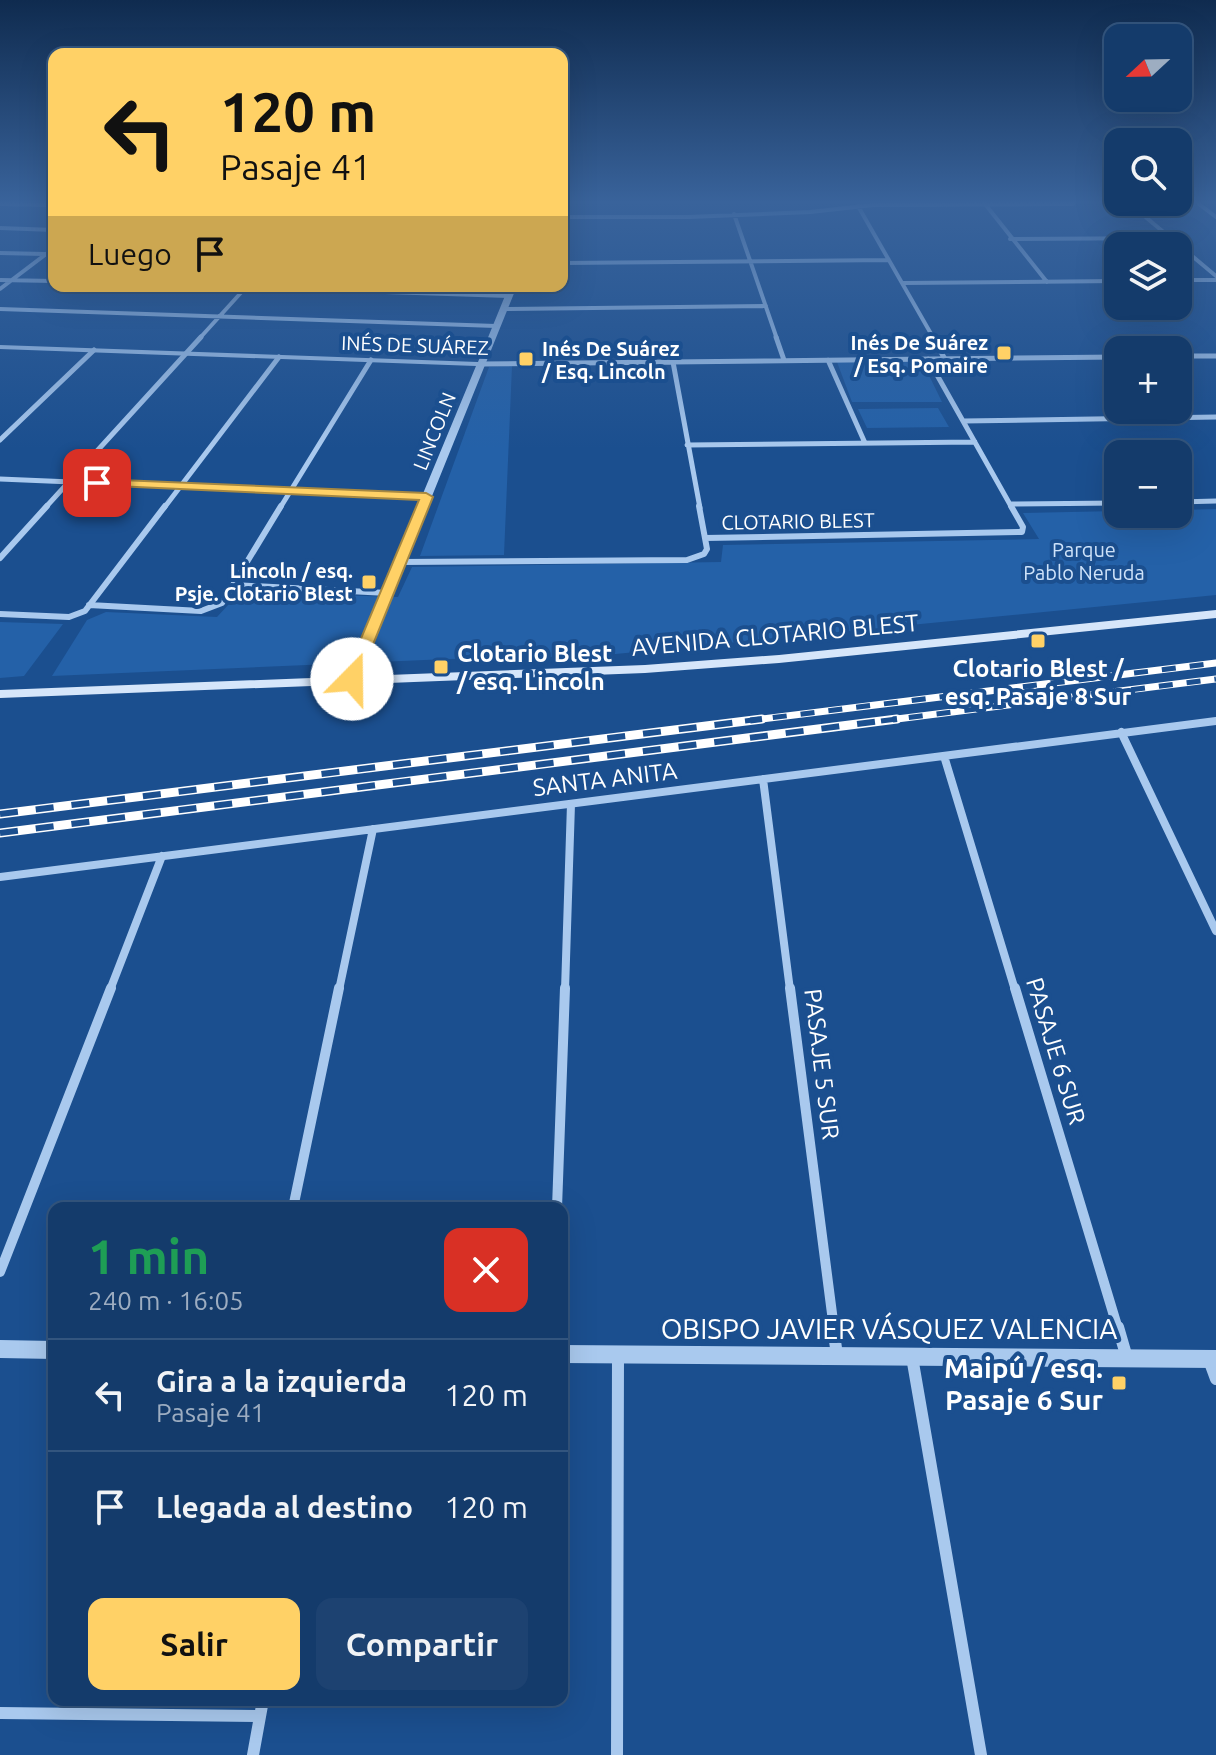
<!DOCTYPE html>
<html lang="es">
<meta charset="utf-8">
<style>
body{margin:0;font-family:Ubuntu,sans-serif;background:#1d4271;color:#f1f3f6;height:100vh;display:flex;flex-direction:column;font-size:30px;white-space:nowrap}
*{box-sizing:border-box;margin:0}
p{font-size:26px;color:#9dadc1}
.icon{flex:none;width:44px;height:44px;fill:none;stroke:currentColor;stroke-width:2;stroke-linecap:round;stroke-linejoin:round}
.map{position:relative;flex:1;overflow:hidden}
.details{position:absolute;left:48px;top:1202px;width:520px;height:504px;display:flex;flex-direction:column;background:#143b6b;border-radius:16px;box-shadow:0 8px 32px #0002,0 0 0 2px #33557e}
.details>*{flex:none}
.banner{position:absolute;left:48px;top:48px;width:520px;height:244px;border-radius:16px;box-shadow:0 8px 32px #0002,0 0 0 2px #33557e;background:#ffd166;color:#111;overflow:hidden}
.needle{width:52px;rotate:248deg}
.controls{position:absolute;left:1104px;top:24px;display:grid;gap:16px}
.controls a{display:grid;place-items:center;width:88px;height:88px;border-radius:16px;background:#143b6b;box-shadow:0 8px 32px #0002,0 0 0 2px #33557e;font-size:40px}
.pin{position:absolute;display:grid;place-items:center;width:68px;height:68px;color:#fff;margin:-34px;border-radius:16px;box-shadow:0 4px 12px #0006}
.me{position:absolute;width:88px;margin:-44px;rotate:22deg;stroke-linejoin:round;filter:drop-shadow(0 0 6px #0008)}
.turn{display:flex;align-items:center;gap:28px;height:168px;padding:0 40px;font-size:36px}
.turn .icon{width:104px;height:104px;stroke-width:2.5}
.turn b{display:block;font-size:56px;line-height:68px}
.then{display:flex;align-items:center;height:76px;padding:0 40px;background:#0003;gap:16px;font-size:30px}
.round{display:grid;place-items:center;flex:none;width:84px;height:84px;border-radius:16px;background:#1d4271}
.summary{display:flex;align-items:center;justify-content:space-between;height:136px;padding:0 40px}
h1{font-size:48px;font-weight:700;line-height:60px;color:#1e9e55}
.cta{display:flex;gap:16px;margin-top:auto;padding:16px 40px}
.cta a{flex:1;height:92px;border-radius:16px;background:#ffd166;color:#111;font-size:32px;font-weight:700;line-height:92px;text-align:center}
.cta a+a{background:#1d4271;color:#f1f3f6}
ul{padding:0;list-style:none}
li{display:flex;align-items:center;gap:24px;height:112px;padding:0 40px;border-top:2px solid #33557e}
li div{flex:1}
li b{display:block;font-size:30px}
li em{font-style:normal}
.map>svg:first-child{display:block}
</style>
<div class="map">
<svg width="1216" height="1755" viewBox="0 0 1216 1755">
<rect width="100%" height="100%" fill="#1b4f8f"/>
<path fill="#2461a8" d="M922,361l20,41h-90l-15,-40z
M512,366l-8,189 -84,1 69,-189z
M938,408l11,19 -82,1 -9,-19z
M1216,509v86l-621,61 -147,3 -396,17 35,-56 19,-8 111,5 23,-25 158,5 14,-30 309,-5 2,-17 316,-6 -16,-26 95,-2v3h60v-4z
M0,622l63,2 -39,52 -24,2z"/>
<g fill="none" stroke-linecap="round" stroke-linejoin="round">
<path stroke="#a9c9ee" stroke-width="4" d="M0,204l54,1
M985,204l62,78
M1130,204l86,72
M1199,204l17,13
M858,206l76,133
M734,214l43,125
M562,217h126l122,-5 63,-7 200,-1
M0,228l54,2
M1010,239l161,-1
M0,253l45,1
M562,263l327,-3
M0,280l54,1
M1178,280h38
M903,283l215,-2
M203,286l306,10
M0,289l54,-41
M0,309l496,17
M503,309l263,-3
M199,339l48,-53"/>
<path stroke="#a9c9ee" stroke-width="5" d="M776,337l8,23
M932,337l13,22
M1178,356h38
M928,359l84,149
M828,360l37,83
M673,362l27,146
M481,364l637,-7
M963,421l253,-4
M0,440l94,-90
M687,445l288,-3
M0,479l426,18
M1178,502l38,-1
M1011,504l107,-1
M45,508l156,-171
M164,508l115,-151
M280,508l91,-148"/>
<path stroke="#a9c9ee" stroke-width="6" d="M705,538l317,-6 1,-5 -12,-21
M0,558l47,-52
M400,562l287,-2 17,-6 3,-5 -8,-43
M233,585l154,8
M89,605l112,6 21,-8 59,-97
M0,614l69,3 16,-6 80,-105
M1213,721h3"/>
<path stroke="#a9c9ee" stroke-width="8" d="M1121,732l95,199
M944,756l71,234
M763,779l27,211
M0,877l1216,-156
M110,990l52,-134
M339,990l34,-161
M565,990l6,-186"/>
<path stroke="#a9c9ee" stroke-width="10" d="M790,988l44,341
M1015,988l103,341
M293,1208l46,-220
M557,1208l8,-220
M0,1272l111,-284"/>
<path stroke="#a9c9ee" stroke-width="12" d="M833,1327l4,28
M1118,1327l9,31
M912,1357l69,398
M1209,1360l7,19
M0,1713l260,3
M253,1755l10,-55
M617,1755l1,-399"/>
<path fill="#a9c9ee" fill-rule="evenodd" d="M509,286h8l-159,393 -6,3 -6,-3 130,-313 -476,-17v-4l478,17z
M0,1340l54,1v18l-54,-1z
M562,1345l654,5v18l-654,-5z"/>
<path fill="#d6e6fa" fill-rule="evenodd" d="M1216,610v8l-437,45 -134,10 -645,25v-8l645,-25 134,-10z"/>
<g stroke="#fff" stroke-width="7">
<path id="rail-far1" d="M745,721l471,-58
M881,721l335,-42"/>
</g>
<g stroke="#fff" stroke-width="9">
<path id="rail" d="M0,814l762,-95
M0,833l897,-114"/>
</g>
<use href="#rail-far1" stroke="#1b4f8f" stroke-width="5" stroke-dasharray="14" stroke-linecap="butt"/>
<use href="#rail" stroke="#1b4f8f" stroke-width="6" stroke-dasharray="18" stroke-linecap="butt"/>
</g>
<linearGradient id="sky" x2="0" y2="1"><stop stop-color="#0f2b4f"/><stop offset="0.45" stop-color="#39639b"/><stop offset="1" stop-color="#39639b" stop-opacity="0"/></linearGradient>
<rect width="1216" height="449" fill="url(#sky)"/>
<path fill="#ffd166" stroke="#a68842" stroke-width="2" d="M97,479l329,14 7,4 -74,182 -7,5 -8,-5 75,-179 -326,-15v-5z"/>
<g fill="#ffd166" stroke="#1b4f8f" stroke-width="3">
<rect x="996" y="345" width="16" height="16" rx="4"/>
<rect x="518" y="351" width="16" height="16" rx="4"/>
<rect x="361" y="574" width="16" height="16" rx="4"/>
<rect x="1030" y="633" width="16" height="16" rx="4"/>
<rect x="433" y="659" width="16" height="16" rx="4"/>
<rect x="1111" y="1375" width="16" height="16" rx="4"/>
</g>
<g text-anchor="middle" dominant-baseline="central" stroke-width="8" stroke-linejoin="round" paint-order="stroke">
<g font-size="20" font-weight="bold" fill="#fff" stroke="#1b4f8f" text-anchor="end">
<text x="988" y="342">Inés De Suárez<tspan x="988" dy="23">/ Esq. Pomaire</tspan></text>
<text x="542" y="348" text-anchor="start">Inés De Suárez<tspan x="542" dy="23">/ Esq. Lincoln</tspan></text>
<text x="353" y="570">Lincoln / esq.<tspan x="353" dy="23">Psje. Clotario Blest</tspan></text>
</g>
<g font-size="20" fill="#fff" stroke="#1b4f8f">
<text transform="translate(415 345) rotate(2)">INÉS DE SUÁREZ</text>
<text transform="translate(434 431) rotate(-68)">LINCOLN</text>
<text transform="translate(798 521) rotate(-1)">CLOTARIO BLEST</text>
</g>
<g font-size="20" fill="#cfe3fa" stroke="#1b4f8f">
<text x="1084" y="549">Parque<tspan x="1084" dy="23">Pablo Neruda</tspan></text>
</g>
<g font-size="24" fill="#fff" stroke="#1b4f8f">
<text transform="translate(775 635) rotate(-5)">AVENIDA CLOTARIO BLEST</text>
<text transform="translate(605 779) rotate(-7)">SANTA ANITA</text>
<text transform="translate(1056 1051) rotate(73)">PASAJE 6 SUR</text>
<text transform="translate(822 1064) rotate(83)">PASAJE 5 SUR</text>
</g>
<g font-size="24" font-weight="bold" fill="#fff" stroke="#1b4f8f" text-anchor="start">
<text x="457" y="653">Clotario Blest<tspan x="457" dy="28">/ esq. Lincoln</tspan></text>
<text x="1038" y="668" text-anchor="middle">Clotario Blest /<tspan x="1038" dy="28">esq. Pasaje 8 Sur</tspan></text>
</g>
<g font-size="28" fill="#fff" stroke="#1b4f8f">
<text x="889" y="1328">OBISPO JAVIER VÁSQUEZ VALENCIA</text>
</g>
<g font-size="28" font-weight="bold" fill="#fff" stroke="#1b4f8f" text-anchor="end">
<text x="1103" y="1367">Maipú / esq.<tspan x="1103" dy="32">Pasaje 6 Sur</tspan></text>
</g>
</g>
</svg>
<div class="controls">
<a><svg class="needle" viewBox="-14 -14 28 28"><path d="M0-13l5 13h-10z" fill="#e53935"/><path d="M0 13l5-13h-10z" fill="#9dadc1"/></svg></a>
<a><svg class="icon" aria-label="search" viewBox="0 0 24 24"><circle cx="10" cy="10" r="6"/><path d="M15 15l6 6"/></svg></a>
<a><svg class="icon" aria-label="layers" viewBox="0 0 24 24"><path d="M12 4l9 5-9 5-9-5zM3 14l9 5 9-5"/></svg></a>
<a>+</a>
<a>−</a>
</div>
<div class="pin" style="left:97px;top:483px;background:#d93025"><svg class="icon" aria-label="arrive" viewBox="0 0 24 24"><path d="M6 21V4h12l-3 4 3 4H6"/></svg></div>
<svg class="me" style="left:352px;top:679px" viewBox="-20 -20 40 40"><circle r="19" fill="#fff"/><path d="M0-13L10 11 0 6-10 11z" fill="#ffd166"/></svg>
<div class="banner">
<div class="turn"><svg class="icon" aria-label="left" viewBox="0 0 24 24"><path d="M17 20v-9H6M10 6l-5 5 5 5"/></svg><div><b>120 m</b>Pasaje 41</div></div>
<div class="then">Luego<svg class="icon" aria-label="arrive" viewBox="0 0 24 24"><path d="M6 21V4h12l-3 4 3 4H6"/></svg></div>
</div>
<section class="details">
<div class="summary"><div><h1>1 min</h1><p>240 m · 16:05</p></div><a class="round" style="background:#d93025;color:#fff"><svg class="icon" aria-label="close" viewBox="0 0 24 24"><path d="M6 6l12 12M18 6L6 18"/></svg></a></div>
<ul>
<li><svg class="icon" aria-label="left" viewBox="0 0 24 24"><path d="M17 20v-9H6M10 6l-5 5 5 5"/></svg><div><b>Gira a la izquierda</b><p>Pasaje 41</p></div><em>120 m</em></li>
<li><svg class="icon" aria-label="arrive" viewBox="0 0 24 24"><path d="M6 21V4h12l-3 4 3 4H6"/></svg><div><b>Llegada al destino</b></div><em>120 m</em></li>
</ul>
<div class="cta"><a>Salir</a><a>Compartir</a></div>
</section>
</div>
